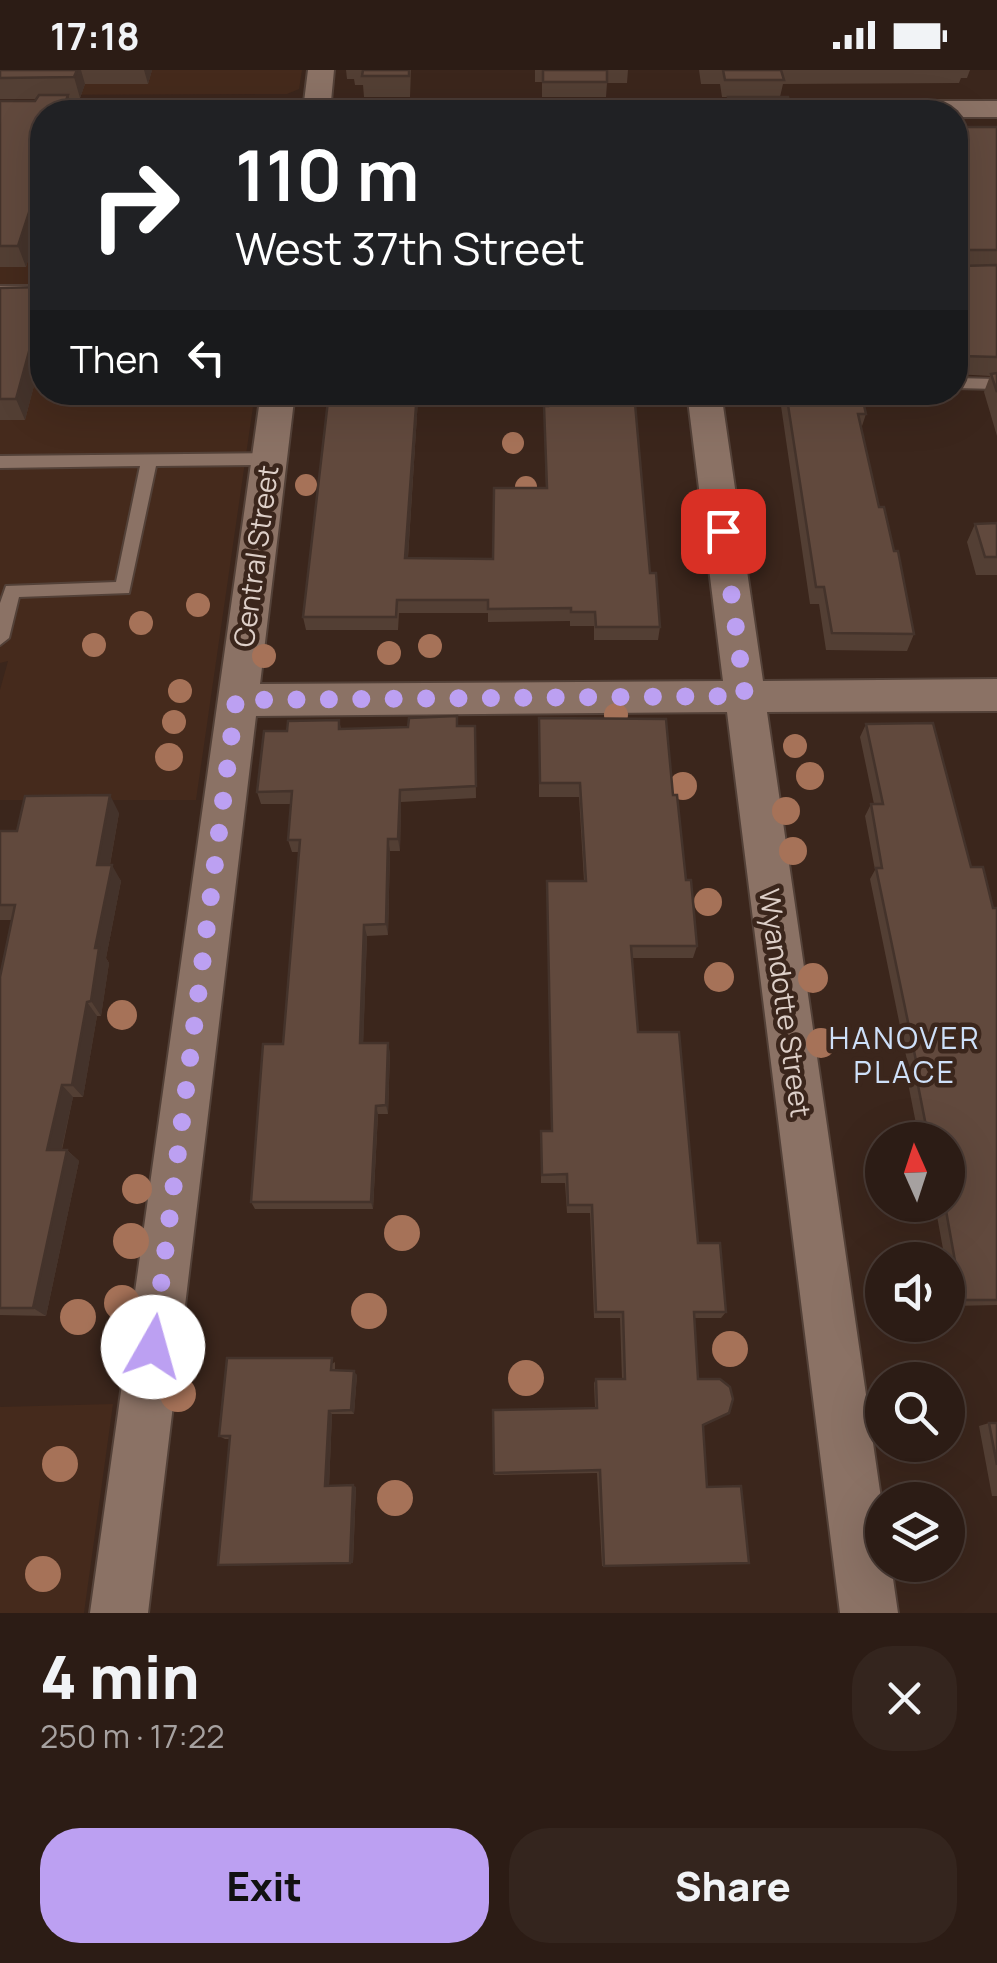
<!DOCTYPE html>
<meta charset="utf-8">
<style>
body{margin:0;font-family:Manrope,sans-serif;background:#34251e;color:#f1f3f6;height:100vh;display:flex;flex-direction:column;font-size:38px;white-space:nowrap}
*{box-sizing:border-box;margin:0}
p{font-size:32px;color:#a6a1a0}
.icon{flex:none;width:55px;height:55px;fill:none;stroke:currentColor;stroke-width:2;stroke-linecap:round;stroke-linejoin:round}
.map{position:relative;height:1543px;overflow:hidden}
.panel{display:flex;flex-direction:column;background:#2c1c15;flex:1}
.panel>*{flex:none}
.guide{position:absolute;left:30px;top:30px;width:938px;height:305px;border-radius:40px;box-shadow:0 10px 40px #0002,0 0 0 2px #483a34;background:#202124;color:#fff;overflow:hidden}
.needle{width:65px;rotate:357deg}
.controls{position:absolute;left:865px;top:1052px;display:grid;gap:20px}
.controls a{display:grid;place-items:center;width:100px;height:100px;border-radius:50%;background:#2c1c15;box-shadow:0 10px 40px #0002,0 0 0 2px #483a34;font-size:50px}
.pin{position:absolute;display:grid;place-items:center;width:85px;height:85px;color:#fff;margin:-42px;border-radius:20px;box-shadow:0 5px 15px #0006}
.me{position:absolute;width:110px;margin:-55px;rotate:7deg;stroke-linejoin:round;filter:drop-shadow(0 0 8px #0008)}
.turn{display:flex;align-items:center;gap:35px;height:210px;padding:0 40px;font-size:45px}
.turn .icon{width:130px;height:130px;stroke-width:2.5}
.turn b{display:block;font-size:70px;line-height:85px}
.then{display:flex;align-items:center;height:95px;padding:0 40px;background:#0003;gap:20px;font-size:38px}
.round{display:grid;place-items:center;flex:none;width:105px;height:105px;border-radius:40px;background:#34251e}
.overview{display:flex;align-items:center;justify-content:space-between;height:170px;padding:0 40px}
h1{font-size:60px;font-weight:800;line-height:75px}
.action{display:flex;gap:20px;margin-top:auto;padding:20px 40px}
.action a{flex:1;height:115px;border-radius:40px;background:#bca0f2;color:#111;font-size:40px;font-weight:800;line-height:115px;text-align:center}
.action a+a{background:#34251e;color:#f1f3f6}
.status{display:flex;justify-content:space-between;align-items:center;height:70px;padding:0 50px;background:#2c1c15;direction:ltr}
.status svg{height:28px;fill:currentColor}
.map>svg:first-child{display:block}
</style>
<div class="status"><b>17:18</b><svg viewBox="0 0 49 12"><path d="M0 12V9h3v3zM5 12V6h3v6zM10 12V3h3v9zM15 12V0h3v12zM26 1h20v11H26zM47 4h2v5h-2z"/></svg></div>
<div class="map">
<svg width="997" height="1543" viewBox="0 0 997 1543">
<rect width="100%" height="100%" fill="#3b261c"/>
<path fill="#452a1c" d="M0,0h302l-3,19 -12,5 -287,1z
M0,53h42v269l213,1 -59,407h-196v-110l8,-29 -8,2z
M113,1334l-29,209h-84v-206z"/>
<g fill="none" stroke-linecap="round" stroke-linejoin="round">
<g stroke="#534138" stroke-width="4">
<path id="lane" d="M42,206v19l-42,1v-10h34l3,-8z
M955,308l42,1v10l-42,-1z
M269,383l8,6 -8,6 -113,1 -27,127 -110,4 -10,41 -9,7v-42l6,-17 110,-4 24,-116 -140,2v-12z"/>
</g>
<g stroke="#534138" stroke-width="4">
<path id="street" d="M308,0h26l-3,31h666v16h-42v-5h-913v6h-42v-16h304z
M261,322h34l-35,292 463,-3 -36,-289h34l42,289 234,-2v32l-230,1 115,793v60h9l7,48h-58l-113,-901 -471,4 -108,897h-58z"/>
</g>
<use href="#lane" fill="#8b7265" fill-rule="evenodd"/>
<use href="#street" fill="#8b7265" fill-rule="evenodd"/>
</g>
<g fill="#a67258">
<circle cx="513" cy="373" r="11"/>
<circle cx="306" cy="415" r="11"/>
<circle cx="526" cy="417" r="11"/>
<circle cx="198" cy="535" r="12"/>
<circle cx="141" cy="553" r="12"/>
<circle cx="94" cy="575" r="12"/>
<circle cx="430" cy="576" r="12"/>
<circle cx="389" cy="583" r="12"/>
<circle cx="264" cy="586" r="12"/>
<circle cx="180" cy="621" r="12"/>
<circle cx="616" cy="645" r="12"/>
<circle cx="174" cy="652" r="12"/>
<circle cx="795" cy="676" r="12"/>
<circle cx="169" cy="687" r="14"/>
<circle cx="810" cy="706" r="14"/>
<circle cx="683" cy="716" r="14"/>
<circle cx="786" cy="741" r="14"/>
<circle cx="793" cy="781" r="14"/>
<circle cx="708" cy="832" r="14"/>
<circle cx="719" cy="907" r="15"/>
<circle cx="813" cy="908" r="15"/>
<circle cx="122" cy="945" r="15"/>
<circle cx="821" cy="973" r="15"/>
<circle cx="137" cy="1119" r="15"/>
<circle cx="402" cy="1163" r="18"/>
<circle cx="131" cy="1171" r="18"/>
<circle cx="122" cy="1233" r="18"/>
<circle cx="369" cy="1241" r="18"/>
<circle cx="78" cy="1247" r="18"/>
<circle cx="730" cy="1279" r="18"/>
<circle cx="526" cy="1308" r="18"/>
<circle cx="178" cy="1324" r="18"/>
<circle cx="60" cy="1394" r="18"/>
<circle cx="395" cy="1428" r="18"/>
<circle cx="43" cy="1504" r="18"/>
</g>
<path fill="#533f34" d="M0,0h152l-4,14h-63l-5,14h-11l5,14 -48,155h-26v-166h35l1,-2h-36z
M346,0h65l-1,27h-46l-1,-12h-8l-1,-6h-7z
M535,0h93l-1,13h-20l-1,14h-64v-15h-7z
M699,0h271l-3,8h-6l-2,5 -176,1 -3,13 12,15h-66l2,-15h-6l-2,-13h-19z
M955,57h42v309l-13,-44 6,-16 -35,-2z
M42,217v68l-17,65h-25v-132z
M546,322h88l16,181 10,54 -2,13h-64v-14h-24v-5l-82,1v-9h-89l-1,17h-92l-3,-13 115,-218 -10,159 85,1 53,-71 -2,-68v-14h3z
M784,322h77l5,22 -5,15 18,78 35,127 -7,17 -81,-1 -7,-46h-9l-29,-198z
M997,453v52h-21l-9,-33 8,-18z
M539,648l134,77 24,151 -4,12h-61l6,74 60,211 28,69 -5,6h-27l4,61 31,34 -26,13 4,61 42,76 -147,3 -5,-93 -103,2 -1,-65 102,-2 -1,-25 2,-4h26l-2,-61h-26l-4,-105h-23l-2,-30h-24v-52h10l-4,-250h37l-5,-84h-40z
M339,650l2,9 134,-3 1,72 -75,4 -1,49h-10l-2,84 -21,1 -4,107 27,9 -2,62h-10l-5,95h-118l-4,-7 32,-158 16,-192h-7l-4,-12 3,-36h-30l-4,-12 30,-61z
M866,654l105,143 22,41h4v397l-44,1 -5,-32v-14h-3l-10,-55h13v-65l-29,-1 -11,-56 3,-3 -41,-201 5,-9 -10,-54 6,-12h3l-14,-67z
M119,743l-9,52 11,16 -15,77 3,5 -8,53h-4l-14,81h-10l-11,53h5l12,11 -33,155 -46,-1v-337l12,-58h-12v-89h17z
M335,1292v8l22,5 -3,39h-22l-3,72 27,1 -3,76 -135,2 12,-126h-5l-6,-3z
M989,1353h8v73h-5l-13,-70z"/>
<path fill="#44332b" d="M77,0h4l4,14 -5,14 -6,-21z
M144,0h8l-4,14z
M68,25l6,17h-12z
M42,103v43l-16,51 -8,-21z
M36,256l6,17v12l-17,65 -9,-21z
M417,322l1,7 -11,173 -2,-14z
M400,720l1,12 -1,49 -2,-12z
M110,725l9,18 -12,68 -10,-16z
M388,769l2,12 -2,84 -2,-11z
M112,795l9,16 -15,77 3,5 -8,53 -10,-15 4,-53z
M364,855l3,11 -4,116 -3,-9z
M87,932l10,14 -14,81 -11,-12z
M388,973l2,9 -2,62 -2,-9z
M62,1015l11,12 -14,64 -12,-11z
M376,1036l2,8 -5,95 -2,-7z
M67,1080l12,11 -33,155 -13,-8z
M354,1301l3,4 -3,39 -3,-4z
M329,1341l3,3 -3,74 -4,-2z
M353,1415l3,2 -3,76h-3z"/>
<path fill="#61493d" stroke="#44332b" stroke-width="2.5" d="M0,0h77l-3,7 -74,1z
M363,0h46v6h-47z
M543,0h64v12h-64z
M723,0h58l3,10h-59z
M39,25h29l-6,17h-20v61l-24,73h-18v-145h35z
M728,27h60l4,15h-61z
M361,31h47v11h-48z
M543,31h65l1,11h-66z
M955,57h42v123h-35l-4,12 4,4 35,-1v92l-35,-1 -4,5h-3v-39l10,-2 -10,-29z
M42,217v39h-6l-20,73h-16v-111z
M997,303v19l-6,-18z
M329,322h88l-12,166 88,1 1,-71h53l-3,-82h4l-1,-14h87l16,181h6l4,54h-64l-1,-15h-24v-4l-83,1v-9h-91l-1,17h-93z
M786,322h75l5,22h-8l21,93h5l10,44h4l16,83 -82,-1 -8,-46h-8z
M997,453v34h-12l-10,-33z
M457,646v10h18l1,60 -76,4 -2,49h-10l-2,85 -22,1 -4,118h28l-2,62 -10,1 -5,96h-120l12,-158h20l17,-204h-12l4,-49 -35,1 7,-61h23l1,-10 51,-1v9l69,-2 1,-9z
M539,648l127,1 7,76h4l9,85h5l6,66h-66l7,86h41l19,211h22l6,69h-32l4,67h22l10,8 3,12 -4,14 -26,12 4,62 34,-1 8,77 -145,3 -4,-96 -106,3 -1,-63 104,-2 -1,-29h29l-2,-67h-27l-4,-107h-24l-1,-31 -25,1 -1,-44h11l-5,-250h39l-6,-98h-40z
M933,653l38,144h12l10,41h4v392h-35l-17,-95h3v-65h-15l-2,-9h-4l-11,-56h3l-43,-207h6l-11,-64h12l-17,-80z
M110,725l-13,70h15l-17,83h4l-8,53 -4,1 -15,83h-10l-15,65h20l-34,158h-33v-331l15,-72h-15v-74h17l8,-35z
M227,1288h105l-1,12 23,1 -3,39 -22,1 -4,75 28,-1 -3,78 -132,2 12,-129h-11z
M989,1353h8v42z"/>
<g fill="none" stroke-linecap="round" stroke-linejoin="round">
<path stroke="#bca0f2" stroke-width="18" stroke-dasharray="0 32.4" d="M153,1277l83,-647 509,-4 -22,-165"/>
</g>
<g text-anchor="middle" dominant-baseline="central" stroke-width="9" stroke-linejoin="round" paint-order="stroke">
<g font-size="28" fill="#ddcfc8" stroke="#3b261c">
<text transform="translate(255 486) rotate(-82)">Central Street</text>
<text transform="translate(786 933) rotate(82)">Wyandotte Street</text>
</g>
<g font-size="30" letter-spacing="2.5" fill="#cee0f9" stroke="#3b261c">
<text x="905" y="967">HANOVER<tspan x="905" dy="34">PLACE</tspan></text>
</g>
</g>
</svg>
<div class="controls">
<a><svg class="needle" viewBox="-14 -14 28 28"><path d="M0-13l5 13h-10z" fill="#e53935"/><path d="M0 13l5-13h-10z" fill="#a6a1a0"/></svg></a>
<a><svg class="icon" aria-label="sound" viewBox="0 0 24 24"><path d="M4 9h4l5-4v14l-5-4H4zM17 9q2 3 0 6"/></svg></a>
<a><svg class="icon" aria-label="search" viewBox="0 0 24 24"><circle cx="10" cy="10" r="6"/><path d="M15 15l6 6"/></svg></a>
<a><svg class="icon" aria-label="layers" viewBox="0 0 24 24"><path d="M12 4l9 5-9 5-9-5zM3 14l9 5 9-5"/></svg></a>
</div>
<div class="pin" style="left:723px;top:461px;background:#d93025"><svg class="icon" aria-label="arrive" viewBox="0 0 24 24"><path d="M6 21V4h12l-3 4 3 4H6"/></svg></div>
<svg class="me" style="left:153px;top:1277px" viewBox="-20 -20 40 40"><circle r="19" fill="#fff"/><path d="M0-13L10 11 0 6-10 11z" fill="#bca0f2"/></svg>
<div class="guide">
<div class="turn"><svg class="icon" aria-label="right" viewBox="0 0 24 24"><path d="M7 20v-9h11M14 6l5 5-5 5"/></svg><div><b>110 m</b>West 37th Street</div></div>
<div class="then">Then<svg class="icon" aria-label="left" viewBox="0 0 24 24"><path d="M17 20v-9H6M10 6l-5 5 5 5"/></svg></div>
</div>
</div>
<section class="panel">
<div class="overview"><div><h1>4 min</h1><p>250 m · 17:22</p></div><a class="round"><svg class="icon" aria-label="close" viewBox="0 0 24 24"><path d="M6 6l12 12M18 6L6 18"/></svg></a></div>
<div class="action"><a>Exit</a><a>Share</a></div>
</section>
